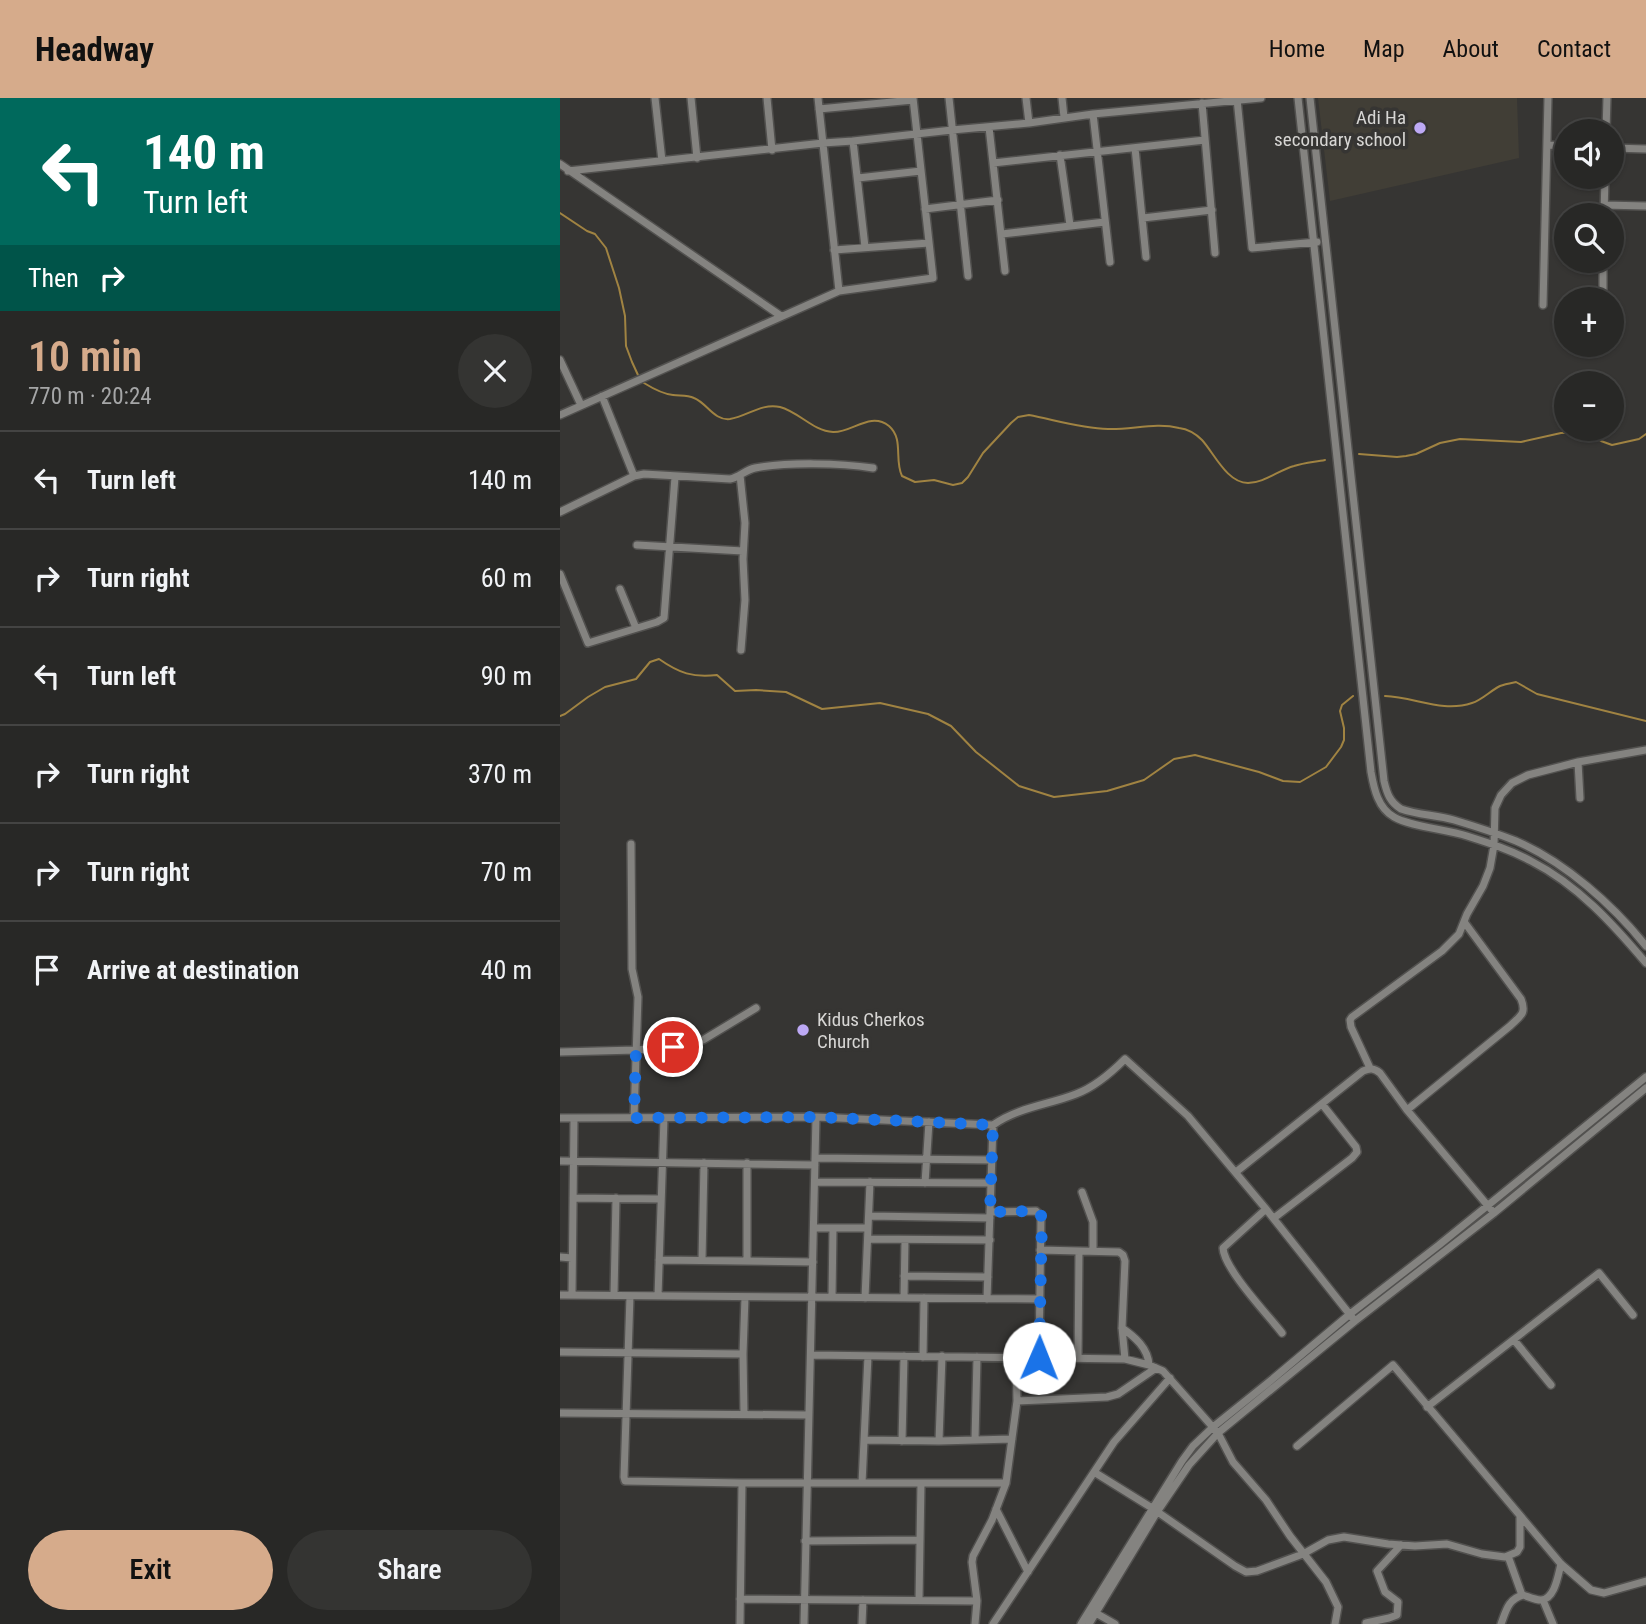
<!DOCTYPE html>
<meta charset="utf-8">
<style>
body{margin:0;font-family:"Roboto Condensed",sans-serif;background:#343432;color:#f1f3f6;height:100vh;display:flex;flex-direction:column;font-size:26px;white-space:nowrap}
*{box-sizing:border-box;margin:0}
p{font-size:23px;color:#a5a6a7}
.icon{flex:none;width:38px;height:38px;fill:none;stroke:currentColor;stroke-width:2;stroke-linecap:round;stroke-linejoin:round}
.map{position:relative;flex:1;overflow:hidden}
.side{display:flex;flex-direction:column;background:#282826;width:560px}
.side>*{flex:none}
.guide{background:#00695c;color:#fff;overflow:hidden}
.controls{position:absolute;left:994px;top:21px;display:grid;gap:14px}
.controls a{display:grid;place-items:center;width:70px;height:70px;border-radius:50%;background:#282826;box-shadow:0 2px 5px #0004,0 0 0 2px #444443;font-size:35px}
.pin{position:absolute;display:grid;place-items:center;width:60px;height:60px;color:#fff;margin:-30px;border:4px solid #fff;border-radius:50%;box-shadow:0 2px 7px #0007}
.me{position:absolute;width:77px;margin:-38px;rotate:1deg;stroke-linejoin:round;filter:drop-shadow(0 0 5px #0008)}
.turn{display:flex;align-items:center;gap:24px;height:147px;padding:0 28px;font-size:32px}
.turn .icon{width:91px;height:91px;stroke-width:2.5}
.turn b{display:block;font-size:49px;line-height:60px}
.then{display:flex;align-items:center;height:66px;padding:0 28px;background:#0003;gap:14px;font-size:26px}
.round{display:grid;place-items:center;flex:none;width:74px;height:74px;border-radius:37px;background:#343432}
.head{display:flex;align-items:center;justify-content:space-between;height:119px;padding:0 28px}
h1{font-size:42px;font-weight:600;line-height:52px;color:#d6ab8b}
.button{display:flex;gap:14px;margin-top:auto;padding:14px 28px}
.button a{flex:1;height:80px;border-radius:42px;background:#d6ab8b;color:#111;font-size:28px;font-weight:600;line-height:80px;text-align:center}
.button a+a{background:#343432;color:#f1f3f6}
ul{padding:0;list-style:none}
li{display:flex;align-items:center;gap:21px;height:98px;padding:0 28px;border-top:2px solid #444443}
li div{flex:1}
li b{display:block;font-size:26px}
li em{font-style:normal}
header{display:flex;align-items:center;gap:42px;box-sizing:border-box;height:98px;padding:0 35px;background:#d6ab8b;color:#111}
header strong{font-size:33px}
nav{display:flex;gap:38px;margin-inline-start:auto;font-size:24px}
main{display:flex;flex:1;min-height:0}
.map>svg:first-child{display:block}
</style>
<header>
<strong>Headway</strong>
<nav><a>Home</a><a>Map</a><a>About</a><a>Contact</a></nav>
</header>
<main>
<section class="side">
<div class="guide">
<div class="turn"><svg class="icon" aria-label="left" viewBox="0 0 24 24"><path d="M17 20v-9H6M10 6l-5 5 5 5"/></svg><div><b>140 m</b>Turn left</div></div>
<div class="then">Then<svg class="icon" aria-label="right" viewBox="0 0 24 24"><path d="M7 20v-9h11M14 6l5 5-5 5"/></svg></div>
</div>
<div class="head"><div><h1>10 min</h1><p>770 m · 20:24</p></div><a class="round"><svg class="icon" aria-label="close" viewBox="0 0 24 24"><path d="M6 6l12 12M18 6L6 18"/></svg></a></div>
<ul>
<li><svg class="icon" aria-label="left" viewBox="0 0 24 24"><path d="M17 20v-9H6M10 6l-5 5 5 5"/></svg><div><b>Turn left</b></div><em>140 m</em></li>
<li><svg class="icon" aria-label="right" viewBox="0 0 24 24"><path d="M7 20v-9h11M14 6l5 5-5 5"/></svg><div><b>Turn right</b></div><em>60 m</em></li>
<li><svg class="icon" aria-label="left" viewBox="0 0 24 24"><path d="M17 20v-9H6M10 6l-5 5 5 5"/></svg><div><b>Turn left</b></div><em>90 m</em></li>
<li><svg class="icon" aria-label="right" viewBox="0 0 24 24"><path d="M7 20v-9h11M14 6l5 5-5 5"/></svg><div><b>Turn right</b></div><em>370 m</em></li>
<li><svg class="icon" aria-label="right" viewBox="0 0 24 24"><path d="M7 20v-9h11M14 6l5 5-5 5"/></svg><div><b>Turn right</b></div><em>70 m</em></li>
<li><svg class="icon" aria-label="arrive" viewBox="0 0 24 24"><path d="M6 21V4h12l-3 4 3 4H6"/></svg><div><b>Arrive at destination</b></div><em>40 m</em></li>
</ul>
<div class="button"><a>Exit</a><a>Share</a></div>
</section>
<div class="map">
<svg width="1086" height="1526" viewBox="0 0 1086 1526">
<rect width="100%" height="100%" fill="#363533"/>
<path fill="#413e36" d="M758,0h199l2,60 -189,43z"/>
<g fill="none" stroke-linecap="round" stroke-linejoin="round">
<path stroke="#a08342" stroke-width="2" d="M0,115l27,18 8,3 11,14 13,40 6,28 1,30 6,16 6,13
M84,285c8,5 19,11 29,12 7,1 14,0 21,3 13,5 20,23 36,21 18,-3 31,-16 50,-12 19,5 33,24 53,25 19,1 37,-21 56,-6 15,13 5,34 13,50l13,6 19,-2 19,5 9,-2 6,-6 15,-24 28,-30 7,-6 11,-2c26,5 52,13 79,14 23,1 48,-7 71,-1 8,1 17,6 23,12 12,13 25,43 46,43 16,0 31,-13 46,-17 10,-3 21,-4 31,-6
M799,356l38,3 9,-1 10,-2 24,-11 20,-4 61,3 40,-9 25,-1 15,9 11,4 27,-6 7,-5
M825,598c30,1 57,17 87,7 10,-3 18,-12 28,-17 5,-2 11,-3 16,-4l21,12 109,27
M0,618l5,-2 23,-17 17,-10 31,-8 14,-17 9,-3c20,14 34,19 58,16l18,16 21,-1 30,2 36,17 58,-6 48,11 23,12 25,26 43,34 35,11 53,-6 37,-11 30,-21 21,-4 64,17 24,9 17,1 26,-15 15,-20 3,-7v-12l-4,-17 2,-6 11,-9"/>
<g stroke="#52514f" stroke-width="10">
<path id="minor" d="M95,0l7,63
M131,0l6,60
M207,0l5,52
M258,0l21,193
M389,0l19,178
M466,0l3,25
M502,0l2,19
M738,0l73,674c3,17 7,36 23,45 17,10 52,12 73,19 22,7 44,14 64,25 47,24 82,63 115,102
M750,0l74,683c3,13 6,21 17,28 17,6 35,6 53,11 20,6 42,13 62,21 49,21 97,64 130,105
M677,1l15,149 65,-6
M642,5l13,150
M259,11l94,-9
M533,16l17,148
M429,29l16,144
M1046,33l1,-33
M293,43l12,106
M987,47l19,1
M575,50l11,109
M1052,50l34,1
M500,57l10,70
M433,65l212,-23
M0,66l221,152
M8,73l255,-28 30,-2 99,-11 77,-7 64,-9 168,-16
M298,80l63,-7
M1044,107l42,1
M365,111l73,-9
M1044,117l1,-38
M583,120l69,-8
M442,136l103,-12
M274,152l95,-7
M1043,201v-38
M983,207l5,-207
M0,262l21,45
M42,298l32,80
M0,317l279,-124 94,-13 -20,-180
M180,377l5,48 -2,36 2,41 -4,50
M0,414l74,-36 10,-2 86,5c10,-2 15,-9 25,-11 32,-6 85,-5 118,0
M77,447l106,6
M0,476l28,69 69,-21 7,-4 11,-141
M60,491l16,39
M1018,664l2,36
M71,746l1,125 6,28 -4,121
M0,954l76,-2 46,-4 21,-6 53,-32
M810,970l-19,-41 -1,-7 2,-3 90,-66 17,-17 8,-20 16,-28 7,-18 4,-23 1,-37 6,-13 11,-12 16,-8 50,-13 68,-12
M847,1012l103,-84c10,-10 17,-12 11,-27l-56,-76
M0,1020l256,-1 177,8c26,-18 55,-20 83,-31 19,-7 35,-21 49,-35l63,57 78,93 89,112
M255,1060l177,2
M0,1063l255,4
M187,1065v98
M676,1074l127,-101c7,-3 11,-3 17,2l27,37 87,103
M255,1084l176,1
M365,1085l4,-61
M522,1094l11,30v29
M13,1100l87,1
M706,1111l-43,39c1,21 45,67 59,85
M430,1114l46,-1 5,5 -2,142
M309,1118l121,2
M714,1120l78,-60 5,-6 -1,-5 -34,-43
M254,1130h54
M308,1141l122,1
M480,1152l79,2 4,3 2,6 -3,67 3,31
M0,1159l12,1
M99,1162l154,2
M142,1162l2,-97
M344,1178l84,1
M0,1197l480,4
M12,1197l2,-177
M54,1197l2,-97
M70,1198l-6,181 1,4 117,2h264
M98,1198l6,-178
M272,1199l1,-69
M305,1200l5,-116
M344,1200l1,-58
M427,1201l6,-174
M562,1230c13,9 26,20 27,37
M954,1242l37,45
M0,1254l183,2
M251,1257l314,4 24,6 14,6 55,62 15,29 33,38 24,36 36,46 12,25 -3,17
M363,1259l1,-59
M518,1260l1,-107
M457,1303l90,-4 11,-3 38,-26
M867,1309l172,-134 34,42
M0,1315l249,2
M184,1316l-1,-60 2,-57
M304,1342l75,1 73,-2
M415,1342l2,-83
M342,1343l2,-85
M379,1343l3,-85
M737,1348l96,-81 168,199 30,26 13,3 42,-12
M534,1374l58,36 83,58 11,6 11,-1 46,-17 25,-14 16,-3 44,7 27,2 32,-2 35,10 23,3 12,-5 3,-5v-31
M302,1385l6,-127
M436,1411l32,63
M245,1443l114,-1
M948,1458l14,39
M180,1501l237,2
M359,1502l2,-117
M983,1502l10,24
M534,1514l21,12
M806,1525l23,-5 8,-3 1,-13 -13,-10 -8,-21 24,-26
M180,1526l2,-141
M244,1526l12,-507
M302,1526l1,-24
M415,1526l2,-23 -5,-39 1,-6 19,-36 14,-37 11,-82 -1,-43
M433,1526l121,-182 56,-64
M521,1526l101,-163 11,-15 20,-19 56,-45 81,-68 89,-69 207,-168
M529,1526l68,-112 32,-47 29,-32 137,-112 139,-108 152,-125
M941,1526c5,-13 7,-25 22,-29 6,2 12,5 18,5 14,-1 17,-25 20,-36"/>
</g>
<use href="#minor" stroke="#848380" stroke-width="7"/>
</g>
<g fill="none" stroke-linecap="round" stroke-linejoin="round">
<path stroke="#1a73e8" stroke-width="12" stroke-dasharray="0 21.6" d="M113,949l-37,3 -2,68 182,-1 177,8 -3,87 46,-1 4,2 2,5 -3,140"/>
</g>
<g fill="#bda9f5" stroke="#363533" stroke-width="2.5">
<circle cx="860" cy="30" r="7"/>
<circle cx="243" cy="932" r="7"/>
</g>
<g text-anchor="middle" dominant-baseline="central" stroke-width="7" stroke-linejoin="round" paint-order="stroke">
<g font-size="19" fill="#d7d6d4" stroke="#363533" text-anchor="end">
<text x="846" y="19">Adi Ha<tspan x="846" dy="22">secondary school</tspan></text>
<text x="257" y="921" text-anchor="start">Kidus Cherkos<tspan x="257" dy="22">Church</tspan></text>
</g>
</g>
</svg>
<div class="controls">
<a><svg class="icon" aria-label="sound" viewBox="0 0 24 24"><path d="M4 9h4l5-4v14l-5-4H4zM17 9q2 3 0 6"/></svg></a>
<a><svg class="icon" aria-label="search" viewBox="0 0 24 24"><circle cx="10" cy="10" r="6"/><path d="M15 15l6 6"/></svg></a>
<a>+</a>
<a>−</a>
</div>
<div class="pin" style="left:113px;top:949px;background:#d93025"><svg class="icon" aria-label="arrive" viewBox="0 0 24 24"><path d="M6 21V4h12l-3 4 3 4H6"/></svg></div>
<svg class="me" style="left:479px;top:1260px" viewBox="-20 -20 40 40"><circle r="19" fill="#fff"/><path d="M0-13L10 11 0 6-10 11z" fill="#1a73e8"/></svg>
</div>
</main>
